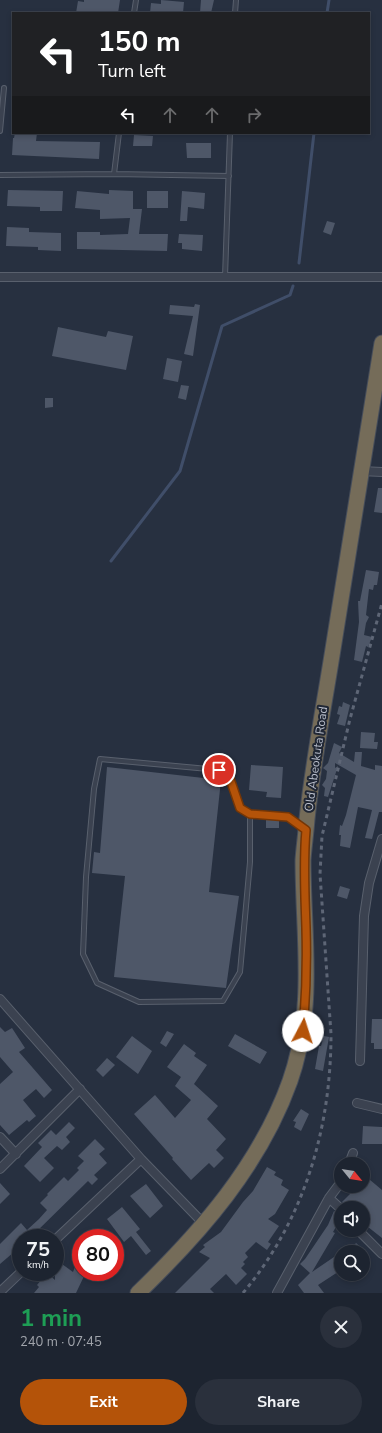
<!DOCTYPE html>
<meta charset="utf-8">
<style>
body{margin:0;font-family:"Nunito Sans",sans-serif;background:#2a303c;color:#f1f3f6;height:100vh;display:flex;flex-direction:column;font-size:15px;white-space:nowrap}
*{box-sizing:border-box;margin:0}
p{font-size:13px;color:#a0a4ab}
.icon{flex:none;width:22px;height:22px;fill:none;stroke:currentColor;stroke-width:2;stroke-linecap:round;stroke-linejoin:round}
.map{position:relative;height:1293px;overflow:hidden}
.sheet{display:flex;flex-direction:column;background:#1d2430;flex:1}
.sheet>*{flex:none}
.guide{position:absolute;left:12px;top:12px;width:358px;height:122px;border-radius:0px;box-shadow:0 2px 6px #0003,0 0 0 1px #3b414c;background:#202124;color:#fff;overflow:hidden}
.needle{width:26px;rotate:120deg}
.tools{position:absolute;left:334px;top:1157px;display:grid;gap:8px}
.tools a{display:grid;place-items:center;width:36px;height:36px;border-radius:50%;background:#1d2430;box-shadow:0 2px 6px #0003,0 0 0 1px #3b414c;font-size:20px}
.speed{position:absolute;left:12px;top:1229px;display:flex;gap:8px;font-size:20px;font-weight:700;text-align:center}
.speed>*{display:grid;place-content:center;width:52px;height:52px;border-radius:50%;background:#1d2430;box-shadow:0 2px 6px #0003,0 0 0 1px #3b414c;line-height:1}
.speed small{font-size:10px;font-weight:400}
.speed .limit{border:6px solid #d22;background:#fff;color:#111}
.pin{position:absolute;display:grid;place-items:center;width:34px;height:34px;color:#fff;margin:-17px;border:2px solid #fff;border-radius:50%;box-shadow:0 1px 4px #0007}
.me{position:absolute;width:44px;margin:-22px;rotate:5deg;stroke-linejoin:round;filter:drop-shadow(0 0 3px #0008)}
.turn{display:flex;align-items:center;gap:14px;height:84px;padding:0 20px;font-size:18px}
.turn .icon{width:52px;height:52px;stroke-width:2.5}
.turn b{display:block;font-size:28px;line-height:34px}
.lanes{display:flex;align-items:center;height:38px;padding:0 20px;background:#0003;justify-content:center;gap:20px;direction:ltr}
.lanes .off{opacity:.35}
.round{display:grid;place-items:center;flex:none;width:42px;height:42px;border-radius:21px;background:#2a303c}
.headline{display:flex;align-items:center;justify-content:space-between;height:68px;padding:0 20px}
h1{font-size:24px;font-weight:700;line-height:30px;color:#1e9e55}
.primary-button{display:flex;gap:8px;margin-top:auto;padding:8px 20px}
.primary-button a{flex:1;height:46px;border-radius:24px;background:#b45309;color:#fff;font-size:16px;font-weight:700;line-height:46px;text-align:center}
.primary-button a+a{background:#2a303c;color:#f1f3f6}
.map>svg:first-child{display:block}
</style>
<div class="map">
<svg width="382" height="1293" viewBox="0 0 382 1293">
<rect width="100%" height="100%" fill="#273040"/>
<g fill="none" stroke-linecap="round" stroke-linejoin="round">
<path stroke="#404e69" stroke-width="3" d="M327,13l2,-13
M299,263l15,-130
M111,561l69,-90 42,-145 68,-31 3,-9"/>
</g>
<path fill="#4e5768" d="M84,0h36l-2,13h-42l2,-12 6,1z
M161,0l23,2 -1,11h-33l1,-10 10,1z
M201,0h13l-3,13h-11z
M15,133h22l-1,8 64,1 -1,17 -87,-4 1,-17h1z
M134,135l19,1 -1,10h-19z
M186,143h25v15h-24z
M8,190l55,1 -1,20h-22v-4l-33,-1z
M109,190l24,1v18h9l-3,25h29l-1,17 -90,-2v-17h23v3l28,-1 2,-16 -30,1v-9l-25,-2 2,-17 32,3z
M147,191h21v17h-21z
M182,191l23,2 -1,16 -16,-2 -1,14h-7z
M327,221l8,2 -4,12 -8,-3z
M7,227l22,1v4l32,1v18l-23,-1v-3l-32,-1z
M179,234l24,1 -1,16 -20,-2v-6h-4z
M195,304l5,1 -7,51 -9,-2 9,-38 -24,-2 1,-9 24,2z
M58,327l48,10 2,-6 25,5 -7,34 -74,-14z
M167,358l15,3 -4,21 -15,-3z
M181,385l8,1 -3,14 -8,-2z
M45,398h8v9l-8,1z
M378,488h4v25l-8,-1z
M366,570l13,2 -2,13h-3l-1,5 -4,-1 -3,26 3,2 -3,6 -2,12 8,2 -4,10 -2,-1 -4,16 -8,-2 5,-38 -1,-21h2z
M343,702l7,3 -5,21 -8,-2 3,-9 -3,-1 2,-8 3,1z
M361,732l14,1 -1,9h4l-1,7 -17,-1z
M334,743l8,4 -3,6 15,9 1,-10h7l-1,14 14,4v-5l7,1v46h-3l-7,27 -7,-1 7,-28 -14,-3 -8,41 -10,-2 1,-11h-2l1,-10 2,1 4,-11 10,-40 -21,-12v5l3,-2 -10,31 -4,-1 1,-8 -3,-3 4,-6 1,-8 -4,-3 5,-5z
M251,765l32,2 -2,31 -15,-1 1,-5 -18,-2z
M107,767l114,13 -12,112 30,4 -13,92 -112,-11 11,-101 -33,-3 2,-21 6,1z
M266,819l13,1v8h-13z
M340,886l10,3 -3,10 -10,-3z
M372,1019h10v30h-8v-6h-3z
M0,1027l5,5 7,-4 13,20 -6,4 33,38 -8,8 -8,-9 -13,11 13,16 -7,6 -2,-2 -18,15 -9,-10v-41l13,-12 -13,-15z
M167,1031l7,3 -8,13 -6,-4z
M235,1034l32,18 -7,12 -32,-18z
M132,1036l20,15 -14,23 -22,-17z
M324,1036l5,1 -6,34 -8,-2 4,-23h2z
M184,1044l12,9 -2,3 13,9 -13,19 24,22 -11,13 19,20 -10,11 8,8 -10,10 -5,-5 -18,17 -19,-21 1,-1 -39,-44 21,-19 20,23 16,-18 -16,-14 6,-9 -14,-10z
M107,1058l8,7 -12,12 -7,-7z
M301,1109l8,5 -8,17 -7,-4 2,-5 -3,-1z
M69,1122l6,6 -9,9 4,5 -8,8 -5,-4 -13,12 10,10 -14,14 -16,-16 18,-19 -4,-4 13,-13 5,5z
M363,1126l19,1v17h-20z
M95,1139l10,10 -6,5 8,9 -13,12 4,4 -6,6 -4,-4 -56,55 2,2h-13v8l-21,18v-20l21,-21 6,7 12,-11 8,-9 -7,-7 8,-8 -1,-1 17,-17 4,4 11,-11 -2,-2 7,-7 -6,-5z
M267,1167l9,5 -2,3 9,5 -2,5 8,5 -14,24 -7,5 11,7 -11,16 3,2 -4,6 -11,-8 -11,11 3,4 -5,5 2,2 -4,4 6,6 -11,11 -10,-11 -16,15 4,4h-39l35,-35 -11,-6 6,-5 -2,-2 18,-13 22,-30 10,-11z
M363,1174l19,16v48l-19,-15v-15h-15l-6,-6 16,-16h5z
M0,1183l10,11 -10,10z
M146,1184l17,22 -13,12 -20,-22z
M122,1207l18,22 -4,3 15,19 -5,4 -15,-19 -7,6 -17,-23z
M334,1211l7,4v3l-8,14 2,1 -23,39 22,-15 7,10v3l-23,15 6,8h-20l-6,-8 12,-12 -10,-9 5,-5 23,-34z
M356,1243l10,9h-17z
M81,1251v21h5l-10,21h-42l5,-6 -2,-2 10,-12 8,7v-21l18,13z"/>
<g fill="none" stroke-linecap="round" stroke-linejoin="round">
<g stroke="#59606d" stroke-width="6">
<path id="lane" d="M134,13l2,-13
M235,13l1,-13
M0,131l4,-43
M114,174l5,-41
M0,175l114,-1 115,2
M225,277l5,-144
M250,813v49l-10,110 -17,29 -84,1 -42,-19 -14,-29 3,-77 8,-88 6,-30 119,11 10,7 11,31 10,5 38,4 15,11"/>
</g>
<g stroke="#59606d" stroke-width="10">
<path id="street" d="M0,277h382
M361,471l21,1
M0,999l141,160 63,65
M360,1061l4,-145 5,-33 13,-44
M357,1103l25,6
M0,1137l16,17
M349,1164l4,-11
M0,1169l80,-80
M329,1198l12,11
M358,1230l24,24
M55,1240l86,-81
M0,1292l21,-20
M277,1293l52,-95 12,-16"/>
</g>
<g stroke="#464d5a" stroke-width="17">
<path id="highway" d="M138,1293c63,-61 122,-128 152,-212 26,-74 13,-145 13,-221 1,-14 3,-27 4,-41 6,-57 17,-113 26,-170 16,-102 32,-204 49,-306"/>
</g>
<use href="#lane" stroke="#3b4250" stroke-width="4"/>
<use href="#street" stroke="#3b4250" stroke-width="8"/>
<use href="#highway" stroke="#756c59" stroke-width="15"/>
<path stroke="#5e6676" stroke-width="3" stroke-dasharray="4 4" stroke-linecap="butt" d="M243,1293c61,-73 88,-164 88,-259l-11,-160 2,-38 28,-117 32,-116"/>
</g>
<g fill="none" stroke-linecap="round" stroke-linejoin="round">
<g stroke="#753606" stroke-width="10">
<path id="route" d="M219,770l10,6 11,32 10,6 38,3 18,13c-3,33 -1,65 0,98 1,34 0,69 -3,103"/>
</g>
<use href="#route" stroke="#b45309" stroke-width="7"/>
</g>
<g text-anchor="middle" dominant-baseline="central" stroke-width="4" stroke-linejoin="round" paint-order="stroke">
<g font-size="12" fill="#b8bdca" stroke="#202735">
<text transform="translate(316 759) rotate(-82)">Old Abeokuta Road</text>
</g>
</g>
</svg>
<div class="tools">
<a><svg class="needle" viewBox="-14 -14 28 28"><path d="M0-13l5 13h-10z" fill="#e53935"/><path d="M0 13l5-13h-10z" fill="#a0a4ab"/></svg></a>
<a><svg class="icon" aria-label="sound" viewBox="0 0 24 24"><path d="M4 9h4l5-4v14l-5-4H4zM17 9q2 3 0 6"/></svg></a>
<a><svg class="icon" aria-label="search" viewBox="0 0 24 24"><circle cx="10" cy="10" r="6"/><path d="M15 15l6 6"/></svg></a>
</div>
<div class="speed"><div>75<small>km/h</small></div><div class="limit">80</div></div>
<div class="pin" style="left:219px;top:770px;background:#d93025"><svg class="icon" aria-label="arrive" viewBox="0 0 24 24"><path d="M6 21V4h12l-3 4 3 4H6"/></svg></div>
<svg class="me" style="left:303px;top:1031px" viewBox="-20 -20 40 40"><circle r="19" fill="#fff"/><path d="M0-13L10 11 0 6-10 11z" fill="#b45309"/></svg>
<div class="guide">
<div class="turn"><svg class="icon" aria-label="left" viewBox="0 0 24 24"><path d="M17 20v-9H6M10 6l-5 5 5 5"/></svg><div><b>150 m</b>Turn left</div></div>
<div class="lanes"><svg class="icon" aria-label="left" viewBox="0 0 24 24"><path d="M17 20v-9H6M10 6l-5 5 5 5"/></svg><svg class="icon off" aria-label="ahead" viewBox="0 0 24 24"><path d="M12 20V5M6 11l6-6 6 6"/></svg><svg class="icon off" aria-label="ahead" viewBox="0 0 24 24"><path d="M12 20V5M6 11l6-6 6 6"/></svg><svg class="icon off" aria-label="right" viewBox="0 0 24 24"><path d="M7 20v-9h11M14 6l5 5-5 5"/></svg></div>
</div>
</div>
<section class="sheet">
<div class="headline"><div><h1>1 min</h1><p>240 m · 07:45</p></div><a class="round"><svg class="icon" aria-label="close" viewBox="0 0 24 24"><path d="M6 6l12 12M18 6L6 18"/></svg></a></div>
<div class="primary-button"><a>Exit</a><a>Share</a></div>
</section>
